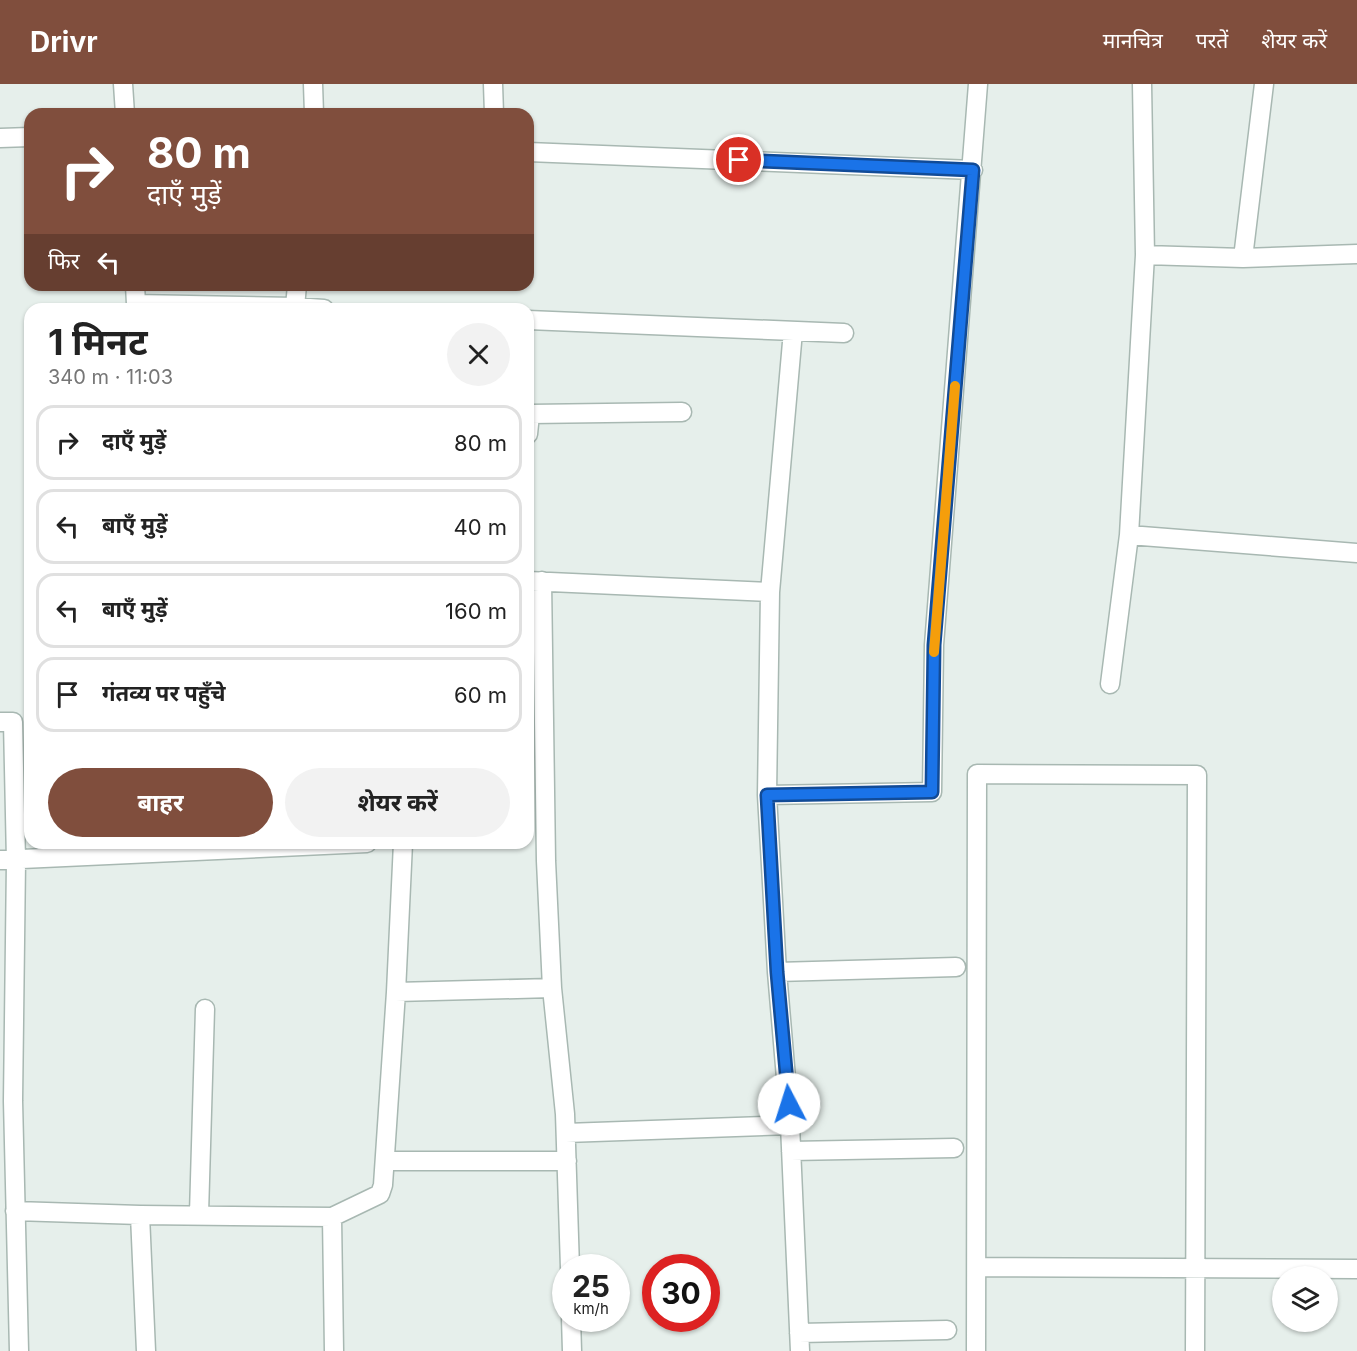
<!DOCTYPE html>
<html lang="hi">
<meta charset="utf-8">
<style>
body{margin:0;font-family:Inter,"Noto Sans Devanagari",sans-serif;background:#f2f2f2;color:#222;height:100vh;display:flex;flex-direction:column;font-size:22px;white-space:nowrap}
*{box-sizing:border-box;margin:0}
p{font-size:20px;color:#767676}
.icon{flex:none;width:33px;height:33px;fill:none;stroke:currentColor;stroke-width:2;stroke-linecap:round;stroke-linejoin:round}
.map{position:relative;flex:1;overflow:hidden}
.panel{position:absolute;left:24px;top:219px;width:510px;height:546px;display:flex;flex-direction:column;background:#fff;border-radius:18px;box-shadow:0 2px 4px #0004}
.panel>*{flex:none}
.banner{position:absolute;left:24px;top:24px;width:510px;height:183px;border-radius:18px;box-shadow:0 2px 4px #0004;background:#804e3d;color:#fff;overflow:hidden}
.tools{position:absolute;left:1272px;top:1182px;display:grid;gap:12px}
.tools a{display:grid;place-items:center;width:66px;height:66px;border-radius:50%;background:#fff;box-shadow:0 2px 4px #0004;font-size:30px}
.speed{position:absolute;left:552px;top:1170px;display:flex;gap:12px;font-size:30px;font-weight:700;text-align:center}
.speed>*{display:grid;place-content:center;width:78px;height:78px;border-radius:50%;background:#fff;box-shadow:0 2px 4px #0004;line-height:1}
.speed small{font-size:15px;font-weight:400}
.speed .limit{border:9px solid #d22;background:#fff;color:#111}
.pin{position:absolute;display:grid;place-items:center;width:51px;height:51px;color:#fff;margin:-26px;border:3px solid #fff;border-radius:50%;box-shadow:0 2px 6px #0007}
.me{position:absolute;width:66px;margin:-33px;rotate:355deg;stroke-linejoin:round;filter:drop-shadow(0 0 4px #0008)}
.turn{display:flex;align-items:center;gap:21px;height:126px;padding:0 24px;font-size:27px}
.turn .icon{width:78px;height:78px;stroke-width:2.5}
.turn b{display:block;font-size:42px;line-height:51px}
.then{display:flex;align-items:center;height:57px;padding:0 24px;background:#0003;gap:12px;font-size:22px}
.round{display:grid;place-items:center;flex:none;width:63px;height:63px;border-radius:32px;background:#f2f2f2}
.overview{display:flex;align-items:center;justify-content:space-between;height:102px;padding:0 24px}
h1{font-size:36px;font-weight:700;line-height:45px}
.cta{display:flex;gap:12px;margin-top:auto;padding:12px 24px}
.cta a{flex:1;height:69px;border-radius:36px;background:#804e3d;color:#fff;font-size:24px;font-weight:700;line-height:69px;text-align:center}
.cta a+a{background:#f2f2f2;color:#222}
ul{padding:0;list-style:none}
li{display:flex;align-items:center;gap:18px;height:75px;margin:0 12px 9px;padding:0 12px;border:3px solid #e0e0e0;border-radius:18px}
li div{flex:1}
li b{display:block;font-size:22px}
li em{font-style:normal}
header{display:flex;align-items:center;gap:36px;box-sizing:border-box;height:84px;padding:0 30px;background:#804e3d;color:#fff}
header strong{font-size:28px}
nav{display:flex;gap:33px;margin-inline-start:auto;font-size:21px}
.map>svg:first-child{display:block}
</style>
<header>
<strong>Drivr</strong>
<nav><a>मानचित्र</a><a>परतें</a><a>शेयर करें</a></nav>
</header>
<div class="map">
<svg width="1357" height="1267" viewBox="0 0 1357 1267">
<rect width="100%" height="100%" fill="#e6efeb"/>
<g fill="none" stroke-linecap="round" stroke-linejoin="round">
<g stroke="#a8b8b2" stroke-width="21">
<path id="minor" d="M123,0l2,30
M313,0l1,30
M493,0l1,30
M0,54l30,-1
M528,68l445,18
M1145,171l98,3 21,-174
M1243,174l114,-4
M135,201l1,19
M295,223l2,-22
M136,225v-5l159,3 29,2
M528,236l316,13
M528,330h2l-2,20
M530,330l152,-2
M1129,451l228,18
M528,497l242,11
M542,497l4,280 6,127 13,126 5,154
M1110,600l19,-149 16,-280 -3,-171
M0,638h13l3,139 -3,240 6,250
M767,711l165,-3 2,-147 44,-561
M403,759l-7,149 156,-4
M0,776l367,-17
M777,888l179,-5
M790,1041l-13,-153 -10,-177 3,-203 23,-261
M566,1049l224,-8 10,226
M791,1067l163,-3
M385,1077h182
M15,1127l125,4 192,2 48,-23 3,-9 13,-193
M199,1130l6,-205
M140,1131l6,136
M332,1133l2,134
M977,1183l380,2
M571,1234l1,33
M799,1249l148,-3
M976,1267l1,-577 220,1 -2,576"/>
</g>
<use href="#minor" stroke="#fff" stroke-width="18"/>
</g>
<g fill="none" stroke-linecap="round" stroke-linejoin="round">
<g stroke="#114b97" stroke-width="15">
<path id="route" d="M739,76l234,10 -39,475 -2,147 -165,3 10,177 12,132"/>
</g>
<use href="#route" stroke="#1a73e8" stroke-width="10"/>
<path stroke="#f59e0b" stroke-width="10" d="M934,568l21,-266"/>
</g>
</svg>
<div class="tools">
<a><svg class="icon" aria-label="layers" viewBox="0 0 24 24"><path d="M12 4l9 5-9 5-9-5zM3 14l9 5 9-5"/></svg></a>
</div>
<div class="speed"><div>25<small>km/h</small></div><div class="limit">30</div></div>
<div class="pin" style="left:739px;top:76px;background:#d93025"><svg class="icon" aria-label="arrive" viewBox="0 0 24 24"><path d="M6 21V4h12l-3 4 3 4H6"/></svg></div>
<svg class="me" style="left:789px;top:1020px" viewBox="-20 -20 40 40"><circle r="19" fill="#fff"/><path d="M0-13L10 11 0 6-10 11z" fill="#1a73e8"/></svg>
<div class="banner">
<div class="turn"><svg class="icon" aria-label="right" viewBox="0 0 24 24"><path d="M7 20v-9h11M14 6l5 5-5 5"/></svg><div><b>80 m</b>दाएँ मुड़ें</div></div>
<div class="then">फिर<svg class="icon" aria-label="left" viewBox="0 0 24 24"><path d="M17 20v-9H6M10 6l-5 5 5 5"/></svg></div>
</div>
<section class="panel">
<div class="overview"><div><h1>1 मिनट</h1><p>340 m · 11:03</p></div><a class="round"><svg class="icon" aria-label="close" viewBox="0 0 24 24"><path d="M6 6l12 12M18 6L6 18"/></svg></a></div>
<ul>
<li><svg class="icon" aria-label="right" viewBox="0 0 24 24"><path d="M7 20v-9h11M14 6l5 5-5 5"/></svg><div><b>दाएँ मुड़ें</b></div><em>80 m</em></li>
<li><svg class="icon" aria-label="left" viewBox="0 0 24 24"><path d="M17 20v-9H6M10 6l-5 5 5 5"/></svg><div><b>बाएँ मुड़ें</b></div><em>40 m</em></li>
<li><svg class="icon" aria-label="left" viewBox="0 0 24 24"><path d="M17 20v-9H6M10 6l-5 5 5 5"/></svg><div><b>बाएँ मुड़ें</b></div><em>160 m</em></li>
<li><svg class="icon" aria-label="arrive" viewBox="0 0 24 24"><path d="M6 21V4h12l-3 4 3 4H6"/></svg><div><b>गंतव्य पर पहुँचे</b></div><em>60 m</em></li>
</ul>
<div class="cta"><a>बाहर</a><a>शेयर करें</a></div>
</section>
</div>
